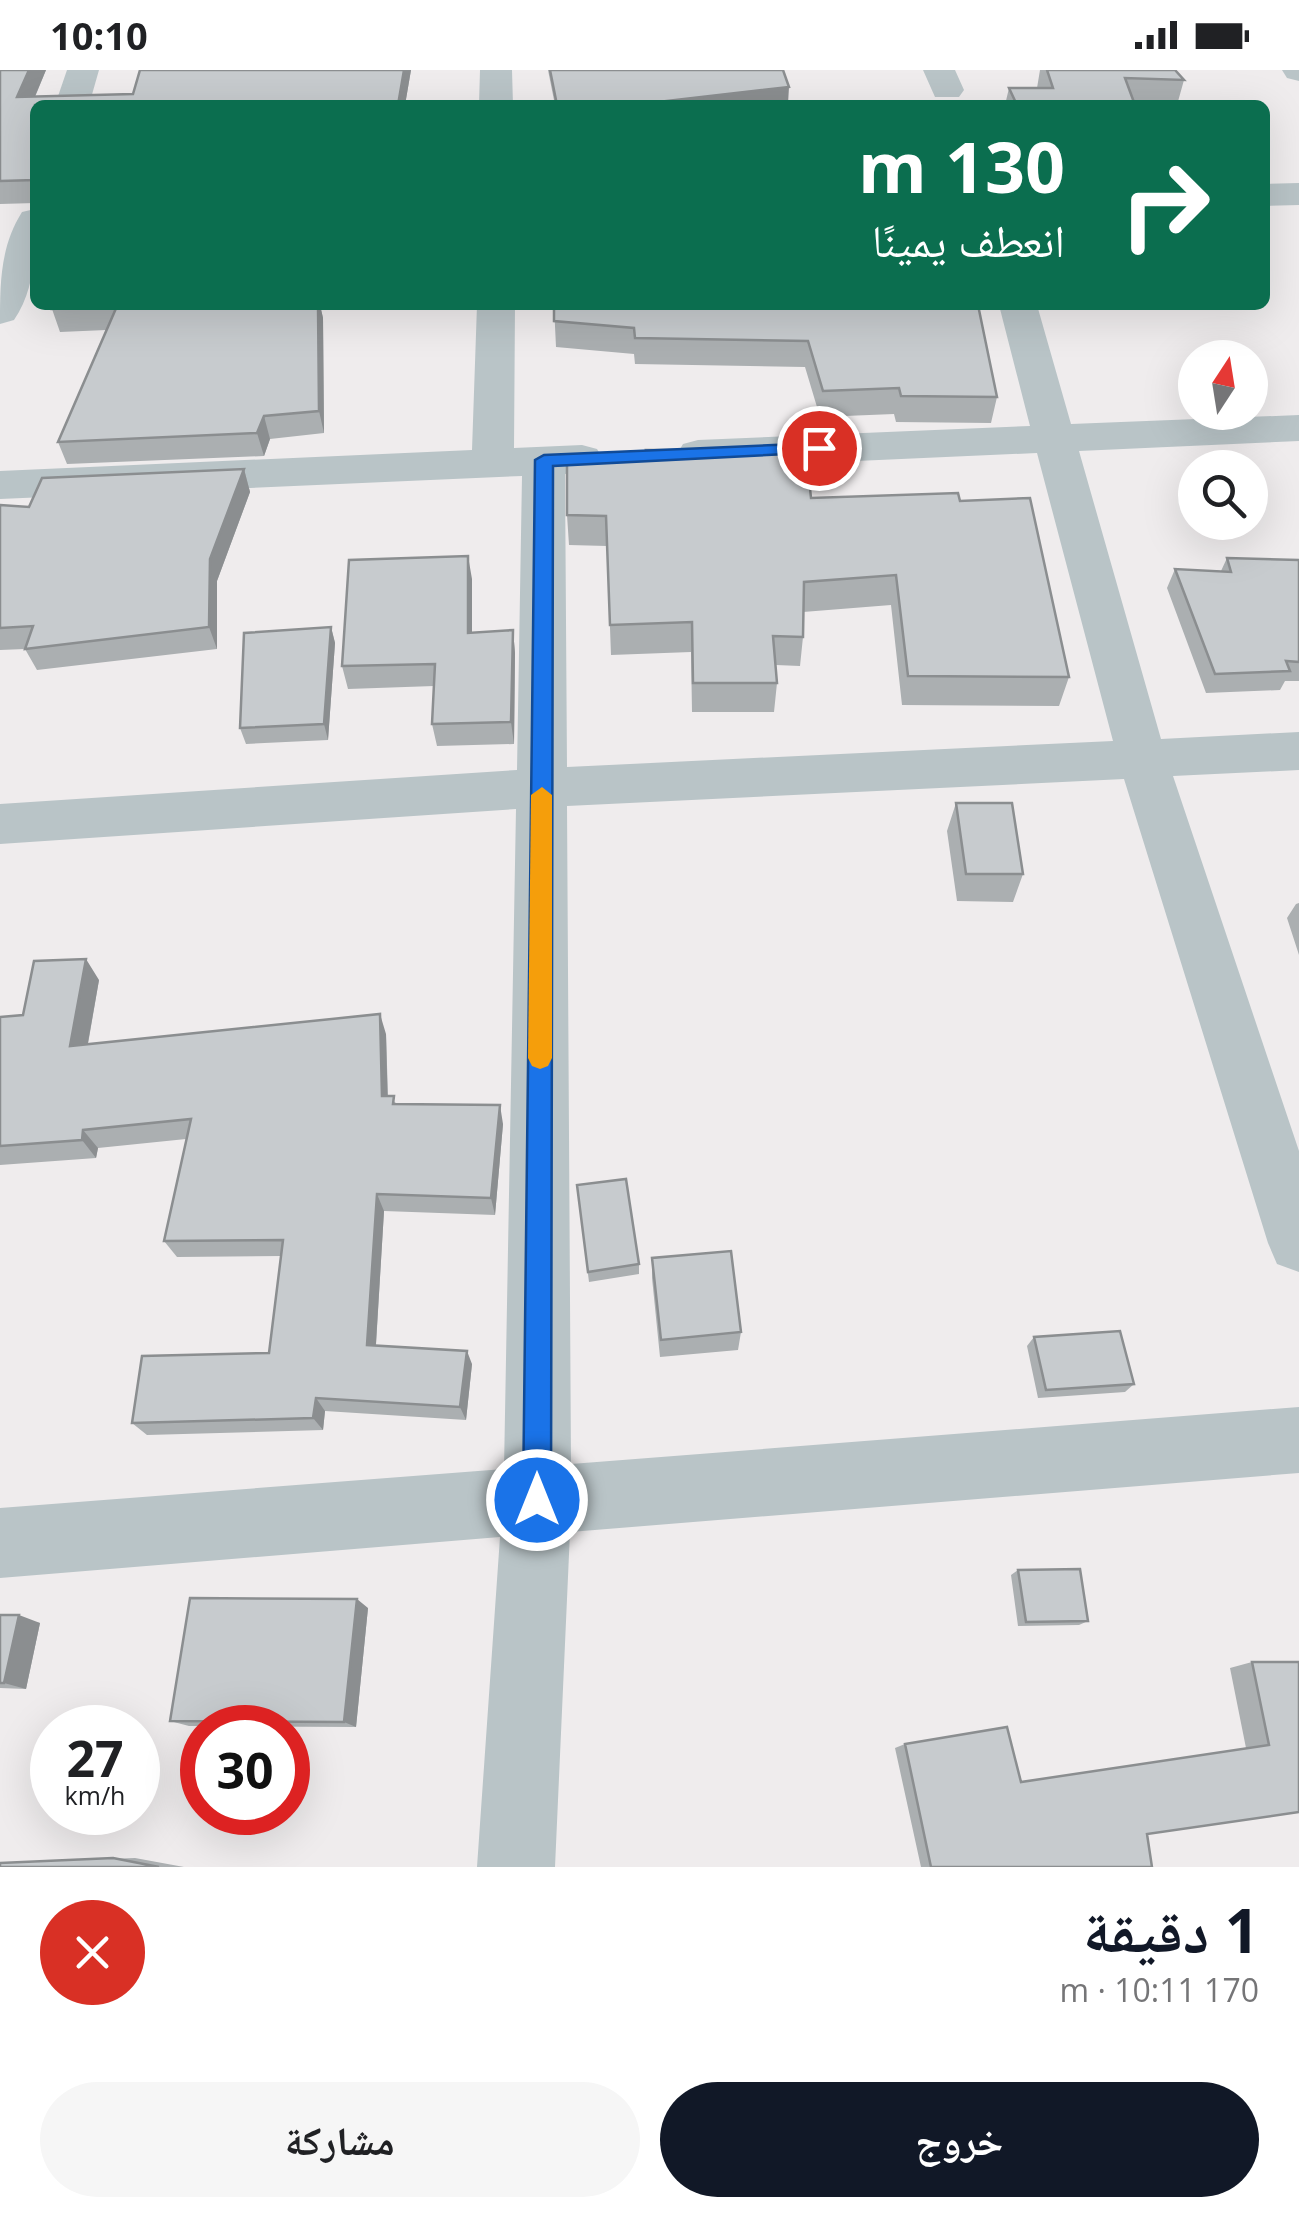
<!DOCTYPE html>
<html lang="ar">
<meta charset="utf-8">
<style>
body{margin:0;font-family:"Open Sans","Noto Naskh Arabic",sans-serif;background:#f6f6f6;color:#202124;direction:rtl;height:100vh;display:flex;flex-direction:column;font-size:38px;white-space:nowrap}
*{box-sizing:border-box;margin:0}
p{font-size:32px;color:#757577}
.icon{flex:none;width:55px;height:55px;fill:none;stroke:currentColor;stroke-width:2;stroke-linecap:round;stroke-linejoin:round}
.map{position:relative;height:1797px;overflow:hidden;direction:ltr}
.panel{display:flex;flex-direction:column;background:#fff;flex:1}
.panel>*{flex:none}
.hud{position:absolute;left:30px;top:30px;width:1240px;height:210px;border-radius:15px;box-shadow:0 10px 40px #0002;direction:rtl;background:#0b6e4f;color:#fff;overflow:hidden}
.needle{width:65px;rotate:12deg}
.fabs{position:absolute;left:1178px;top:270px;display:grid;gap:20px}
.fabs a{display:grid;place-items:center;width:90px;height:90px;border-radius:50%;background:#fff;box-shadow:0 10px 40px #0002;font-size:50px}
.speed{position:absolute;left:30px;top:1635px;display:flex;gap:20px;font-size:50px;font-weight:700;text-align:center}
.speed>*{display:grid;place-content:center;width:130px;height:130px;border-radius:50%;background:#fff;box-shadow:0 10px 40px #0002;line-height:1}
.speed small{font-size:25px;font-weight:400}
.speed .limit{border:15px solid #d22;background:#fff;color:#111}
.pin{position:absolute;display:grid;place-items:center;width:85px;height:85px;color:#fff;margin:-42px;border:5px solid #fff;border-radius:50%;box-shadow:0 2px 10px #0007}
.me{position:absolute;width:110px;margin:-55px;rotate:0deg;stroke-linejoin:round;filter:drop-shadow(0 0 8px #0008)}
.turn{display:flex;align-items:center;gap:35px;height:210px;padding:0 40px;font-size:45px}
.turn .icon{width:130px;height:130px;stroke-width:2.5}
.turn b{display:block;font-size:70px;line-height:85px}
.round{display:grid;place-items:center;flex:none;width:105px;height:105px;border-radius:52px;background:#f6f6f6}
.summary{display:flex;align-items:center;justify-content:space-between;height:170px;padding:0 40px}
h1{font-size:60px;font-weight:700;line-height:75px;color:#111827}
.button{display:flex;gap:20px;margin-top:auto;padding:20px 40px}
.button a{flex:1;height:115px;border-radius:60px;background:#111827;color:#fff;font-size:40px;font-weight:700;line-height:115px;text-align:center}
.button a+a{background:#f6f6f6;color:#202124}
.status{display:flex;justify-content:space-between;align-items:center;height:70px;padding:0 50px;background:#fff;direction:ltr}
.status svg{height:28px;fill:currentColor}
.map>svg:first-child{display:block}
</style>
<div class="status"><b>10:10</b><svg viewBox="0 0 49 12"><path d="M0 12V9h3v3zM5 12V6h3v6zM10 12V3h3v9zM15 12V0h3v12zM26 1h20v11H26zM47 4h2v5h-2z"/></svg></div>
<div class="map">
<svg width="1299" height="1797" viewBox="0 0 1299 1797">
<rect width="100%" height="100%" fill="#efeced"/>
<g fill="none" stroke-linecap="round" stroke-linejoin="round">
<path fill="#b9c4c7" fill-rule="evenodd" d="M67,0h32l-10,35h-34z
M480,0h32l1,35h-34z
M923,0h32l9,20 -5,7h-24z
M1282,0h17v11l-12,-3z
M1299,113v22l-34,1v-22z
M35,139c0,39 2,77 -21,111l-14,4c0,-40 0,-77 22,-112z
M477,235h38l-1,143 68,-3 15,4 6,10 -6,10 -32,5 2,293 546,-26 -76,-288 -339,15 -15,-4 -6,-10 6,-10 15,-4 332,-14 -31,-121h38l34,119 228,-9v26l-220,10 82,288 138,-7v38l-126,6 126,375v121l-22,-8 -9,-21 -144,-464 -557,27 4,658 728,-57v66l-729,59 -15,335h-78l23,-330 -500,41v-70l504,-39 12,-660 -516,35v-40l517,-34 5,-294 -522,23v-28l472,-21z"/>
</g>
<path fill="#abafb1" d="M0,0h46l-11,27 98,-3 278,-24 -6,35h-370v98l-35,1z
M548,0h235l5,34 -233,1z
M1040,0h135l9,10 -7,25h-172l4,-17h28z
M53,235h267l3,13 1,115 -54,6 -6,17 -197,8 -9,-22 48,-112 -46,2 -8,-23z
M554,235h424l19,92 -6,26 -95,-1 -2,-8 -74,3 -15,-50 -170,-3 -1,-10 -78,-7z
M244,399l6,23 -33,89v68l-180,21 -12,-21 -25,1v-145l29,2z
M811,428l149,3 109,176 -10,29 -157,-1 -11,-100 -88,7v25l-3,29 -24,-1 1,18 -3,29h-82l-1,-60 -80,3 -4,-109 -38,-1 -2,-30z
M1227,488l72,2v121h-14l-5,9 -74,3 -39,-105 8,-19 46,2z
M472,509v54l41,-3 2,23 -1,91 -77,2 -5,-22 2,-38 -86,3 -6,-23z
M331,557l4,16 -7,97 -82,4 -6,-16z
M956,733l67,71 -10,28 -56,-1 -10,-70z
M1299,833v52l-12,-37 9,-14z
M99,910l-11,64 298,-10 2,62 9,8 106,20 -8,91 -111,-4 -8,134 96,19 -6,56 -141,-9 -2,19 -176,5 -15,-12 137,-70 12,-97 -104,1 -13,-16 22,-102 -88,9 -2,10 -96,7v-148l23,-2z
M577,1115l62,79v10l-50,8z
M652,1188l89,74 -3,18 -78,7 -8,-79z
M1034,1267l100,47 -9,8 -87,6 -11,-52z
M1018,1500l70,51 -9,4 -61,1 -7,-51z
M368,1538l-12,119 -167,-1 -19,-5z
M0,1545l40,8 -14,66 -26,-1z
M1252,1592l47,150 -152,22 5,33h-231l-26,-119 10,-4 116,38 225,-34 -16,-80z
M135,1788l49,9h-184v-4z"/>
<path fill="#8b8e90" d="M29,0h17l-21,50 -8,-23z
M404,0h7l-6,35h-7z
M789,17l-1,17 -156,1v-1z
M318,235h2l3,13 1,115 -5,-22z
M264,346l6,23 -6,17 -7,-23z
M244,399l6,23 -33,89v68l-8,-22 1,-68z
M468,486l4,23v77l-4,-23z
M331,557l4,16 -7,97 -4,-16z
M513,560l2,23 -1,91 -3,-22z
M86,889l13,21 -15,85 -14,-19z
M380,944l6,20 2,81 -6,-19z
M500,1035l3,19 -8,91 -4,-17z
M83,1060l15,18 -2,10 -14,-18z
M377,1124l7,17 -9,148 -8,-14z
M467,1281l5,13 -6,56 -6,-13z
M316,1328l9,13 -2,19 -10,-12z
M357,1529l11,9 -12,119 -12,-5z
M19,1545l21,8 -14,66 -22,-6z"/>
<path fill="#c7cbce" stroke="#8b8e90" stroke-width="2.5" d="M0,0h29l-12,27 116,-3 7,-24h264l-6,35h-363v75l-35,1z
M550,0h233l6,17 -157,18h-75z
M1047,0h128l9,10 -59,-2 10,27h-118l-8,-17h44z
M53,235h265l1,106 -55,5 -7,17 -199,9 59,-136 -65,3z
M554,235h424l19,92 -96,-1 -2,-8 -76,3 -15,-50 -173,-3 -1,-10 -80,-7z
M646,380h160l5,48 147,-5 2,8 70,-3 39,179 -161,-1 -12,-101 -92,7 -1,55 -30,-1 4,47h-84l-1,-61 -82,3 -4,-109 -39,-1v-57l80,-4z
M244,399l-34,90 -1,68 -184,22 8,-23 -33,2v-123l29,2 13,-29z
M468,486v77l45,-3 -2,92 -79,2 3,-60 -93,2 7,-106z
M1227,488l72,2v102l-13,-1 4,10 -75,3 -40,-105 56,3z
M331,557l-7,97 -84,4 4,-95z
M956,733h56l11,71h-57z
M86,889l-16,87 310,-32 2,82h12l-1,8 107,1 -9,93 -114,-4 -10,151 100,6 -7,56 -144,-9 -3,20 -181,5 10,-67 127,-3 14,-113 -119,1 27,-122 -108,11 -1,10 -82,6v-129l23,-2 11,-54z
M626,1109l13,85 -51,8 -11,-87z
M731,1181l10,81 -80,8 -9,-82z
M1120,1261l14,53 -88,6 -12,-53z
M1080,1499l8,52 -62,1 -8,-52z
M190,1528l167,1 -13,123 -174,-1z
M0,1545h19l-15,68h-4z
M1252,1592h47v150l-152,22 5,33h-221l-26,-123 102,-17 14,55 248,-37z
M113,1788l46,9h-159v-4z"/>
<path fill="#1a73e8" stroke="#114b97" stroke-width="2.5" d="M819,373l6,1v8l-272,14 -2,1034 -4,10 -10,4 -10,-4 -4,-10 12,-1040 9,-5z"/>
<path fill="#f59e0b" d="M542,717l10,8v263l-4,8 -8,3 -8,-3 -4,-8 3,-263z"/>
</svg>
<div class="fabs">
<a><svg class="needle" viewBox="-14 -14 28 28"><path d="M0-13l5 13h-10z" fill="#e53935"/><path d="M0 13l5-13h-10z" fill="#757577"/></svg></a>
<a><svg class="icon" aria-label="search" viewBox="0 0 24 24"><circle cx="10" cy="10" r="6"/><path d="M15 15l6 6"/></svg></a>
</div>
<div class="speed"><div>27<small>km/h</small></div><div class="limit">30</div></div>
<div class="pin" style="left:819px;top:378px;background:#d93025"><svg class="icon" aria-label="arrive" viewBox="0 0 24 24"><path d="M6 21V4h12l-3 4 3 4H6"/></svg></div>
<svg class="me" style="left:537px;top:1430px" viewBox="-20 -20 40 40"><circle r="17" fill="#1a73e8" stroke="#fff" stroke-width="3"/><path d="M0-11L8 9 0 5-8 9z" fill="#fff"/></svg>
<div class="hud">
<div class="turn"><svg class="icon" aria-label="right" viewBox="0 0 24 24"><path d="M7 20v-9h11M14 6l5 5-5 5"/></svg><div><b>130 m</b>انعطف يمينًا</div></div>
</div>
</div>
<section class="panel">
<div class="summary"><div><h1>1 دقيقة</h1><p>170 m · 10:11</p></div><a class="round" style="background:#d93025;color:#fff"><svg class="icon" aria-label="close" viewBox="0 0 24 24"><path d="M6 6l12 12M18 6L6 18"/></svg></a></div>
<div class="button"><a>خروج</a><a>مشاركة</a></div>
</section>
